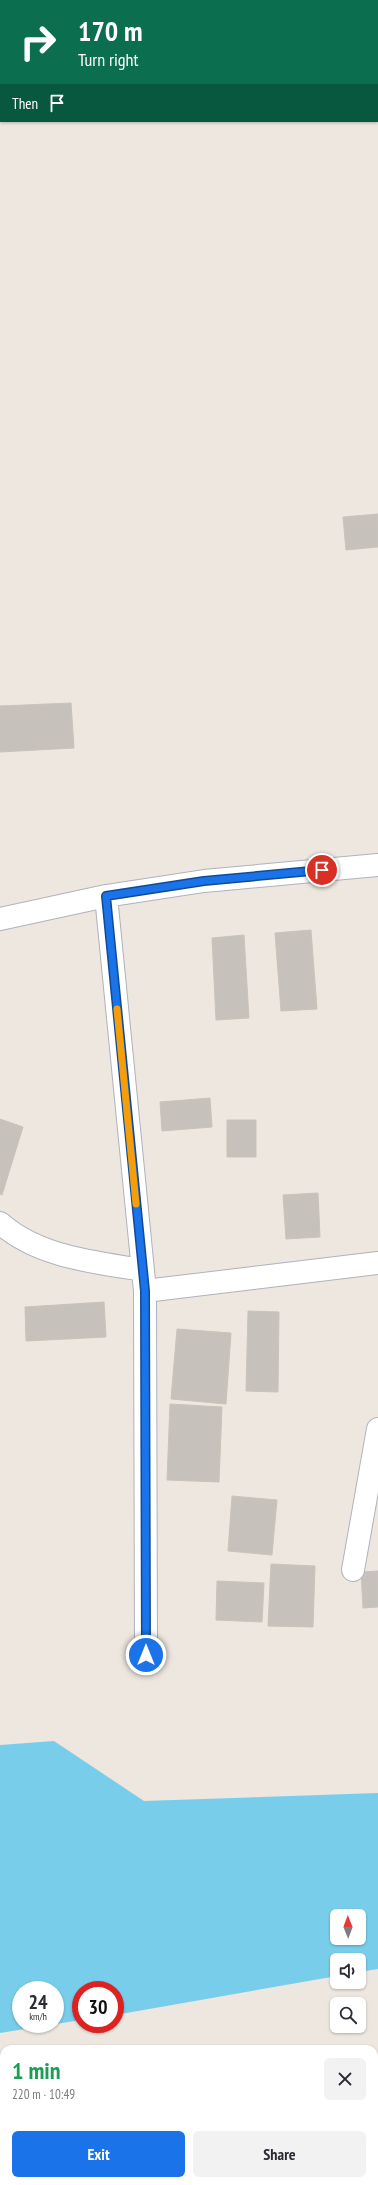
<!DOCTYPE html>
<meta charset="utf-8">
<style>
body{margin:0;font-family:"PT Sans Narrow",sans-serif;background:#f2f2f3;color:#2b2b33;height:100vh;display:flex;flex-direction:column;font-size:15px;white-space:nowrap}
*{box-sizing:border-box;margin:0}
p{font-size:13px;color:#7c7c81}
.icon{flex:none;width:22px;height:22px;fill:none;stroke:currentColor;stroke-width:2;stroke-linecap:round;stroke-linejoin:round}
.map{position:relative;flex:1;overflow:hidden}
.details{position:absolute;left:0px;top:2045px;width:378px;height:140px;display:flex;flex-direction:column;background:#fff;border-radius:12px 12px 0 0;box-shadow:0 1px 3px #0004}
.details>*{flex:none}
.guide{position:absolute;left:0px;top:0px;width:378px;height:122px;box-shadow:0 1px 3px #0004;background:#0b6e4f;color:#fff;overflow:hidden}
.needle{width:26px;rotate:359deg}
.buttons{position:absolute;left:330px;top:1909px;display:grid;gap:8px}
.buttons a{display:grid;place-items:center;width:36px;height:36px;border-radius:6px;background:#fff;box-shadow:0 1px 3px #0004;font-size:20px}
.speed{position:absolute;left:12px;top:1981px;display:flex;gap:8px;font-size:20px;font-weight:700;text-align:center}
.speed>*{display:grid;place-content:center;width:52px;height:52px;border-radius:50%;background:#fff;box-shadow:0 1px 3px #0004;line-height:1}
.speed small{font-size:10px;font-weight:400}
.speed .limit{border:6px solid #d22;background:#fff;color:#111}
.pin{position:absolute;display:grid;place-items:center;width:34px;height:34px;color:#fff;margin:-17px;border:2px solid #fff;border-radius:50%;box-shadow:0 1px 4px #0007}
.me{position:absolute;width:44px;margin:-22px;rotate:0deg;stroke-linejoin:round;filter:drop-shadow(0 0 3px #0008)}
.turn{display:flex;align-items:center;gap:14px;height:84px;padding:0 12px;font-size:18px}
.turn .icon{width:52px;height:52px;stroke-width:2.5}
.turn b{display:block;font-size:28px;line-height:34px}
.then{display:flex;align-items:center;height:38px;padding:0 12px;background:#0003;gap:8px;font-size:15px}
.round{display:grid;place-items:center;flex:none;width:42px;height:42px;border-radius:6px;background:#f2f2f3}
.summary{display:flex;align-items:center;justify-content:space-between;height:68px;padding:0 12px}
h1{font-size:24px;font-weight:700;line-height:30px;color:#1e9e55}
.cta{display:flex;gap:8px;margin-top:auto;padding:8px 12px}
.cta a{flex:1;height:46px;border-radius:6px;background:#1a73e8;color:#fff;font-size:16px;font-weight:700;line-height:46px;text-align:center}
.cta a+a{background:#f2f2f3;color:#2b2b33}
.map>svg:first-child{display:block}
</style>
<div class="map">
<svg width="378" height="2185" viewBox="0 0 378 2185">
<rect width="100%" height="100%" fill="#ede7e0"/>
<path fill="#78ceea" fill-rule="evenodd" d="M54,1741l90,60 234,-8v176l-19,3v-12h-22v16l-222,39v-25h-34v30l-81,13v-288zM337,1916h22v22h-22zM21,1990h34v34h-34z"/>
<path fill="#c6c2bb" stroke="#c9c3b9" d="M378,514v33l-32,3 -3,-33z
M71,703l3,45 -74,4v-46z
M311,930l6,79 -36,2 -6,-78z
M244,935l5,83 -33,2 -4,-82z
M210,1098l2,29 -50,4 -2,-29z
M0,1119l23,8 -21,68 -2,-1z
M227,1120h29v37h-29z
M318,1193l2,44 -34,2 -3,-44z
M104,1302l2,35 -80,4 -1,-34z
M248,1311l31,1 -1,80 -32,-1z
M177,1329l54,4 -5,71 -55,-5z
M170,1404l52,3 -3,75 -52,-2z
M232,1496l45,4 -5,55 -44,-4z
M271,1564l44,2 -2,61 -45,-1z
M378,1571v36l-15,1 -2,-36z
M217,1581l47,2 -2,39 -46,-2z"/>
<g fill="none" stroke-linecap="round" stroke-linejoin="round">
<g stroke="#b0b2bc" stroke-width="24">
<path id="minor" d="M106,896l39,395 1,364
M0,919l106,-23 98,-15 174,-16
M0,1223c38,34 94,39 142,47
M145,1291l233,-28
M353,1570l25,-141"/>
</g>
<g stroke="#b0b2bc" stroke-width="24">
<path id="tertiary" d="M374,2111l4,-1
M0,2146h4"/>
</g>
<g stroke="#c8c8c8" stroke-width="24">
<path id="trunk" d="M374,2161h4
M119,2185l42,-4"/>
</g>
<use href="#minor" stroke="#fff" stroke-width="22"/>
<use href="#tertiary" stroke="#fff" stroke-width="22"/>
<use href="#trunk" stroke="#f1b464" stroke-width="22"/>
</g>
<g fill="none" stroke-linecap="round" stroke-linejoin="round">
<g stroke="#114b97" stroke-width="10">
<path id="route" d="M146,1655l-1,-364 -39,-395 98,-15 118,-11"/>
</g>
<use href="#route" stroke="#1a73e8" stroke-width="7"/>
<path stroke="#f59e0b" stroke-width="7" d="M117,1009l19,195"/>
</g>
</svg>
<div class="buttons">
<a><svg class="needle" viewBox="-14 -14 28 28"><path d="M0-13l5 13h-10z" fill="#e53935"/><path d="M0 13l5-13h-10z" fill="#7c7c81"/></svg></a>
<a><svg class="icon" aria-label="sound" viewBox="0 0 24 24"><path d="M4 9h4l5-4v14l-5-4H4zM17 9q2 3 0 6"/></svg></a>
<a><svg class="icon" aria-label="search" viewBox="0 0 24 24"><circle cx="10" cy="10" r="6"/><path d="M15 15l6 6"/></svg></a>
</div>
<div class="speed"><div>24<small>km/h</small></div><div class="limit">30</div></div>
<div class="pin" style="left:322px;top:870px;background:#d93025"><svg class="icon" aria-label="arrive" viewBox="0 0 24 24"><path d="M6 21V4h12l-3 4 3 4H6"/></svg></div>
<svg class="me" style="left:146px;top:1655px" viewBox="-20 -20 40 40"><circle r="17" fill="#1a73e8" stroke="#fff" stroke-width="3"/><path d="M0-11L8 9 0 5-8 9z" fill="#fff"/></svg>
<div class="guide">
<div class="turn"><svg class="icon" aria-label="right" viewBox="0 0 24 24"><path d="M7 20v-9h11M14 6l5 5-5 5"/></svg><div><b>170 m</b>Turn right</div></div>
<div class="then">Then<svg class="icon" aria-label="arrive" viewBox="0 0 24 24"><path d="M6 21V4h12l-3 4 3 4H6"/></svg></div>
</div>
<section class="details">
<div class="summary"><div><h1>1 min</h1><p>220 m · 10:49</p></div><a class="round"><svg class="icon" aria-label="close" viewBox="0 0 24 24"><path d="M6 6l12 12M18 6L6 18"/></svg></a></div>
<div class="cta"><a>Exit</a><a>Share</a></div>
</section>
</div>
